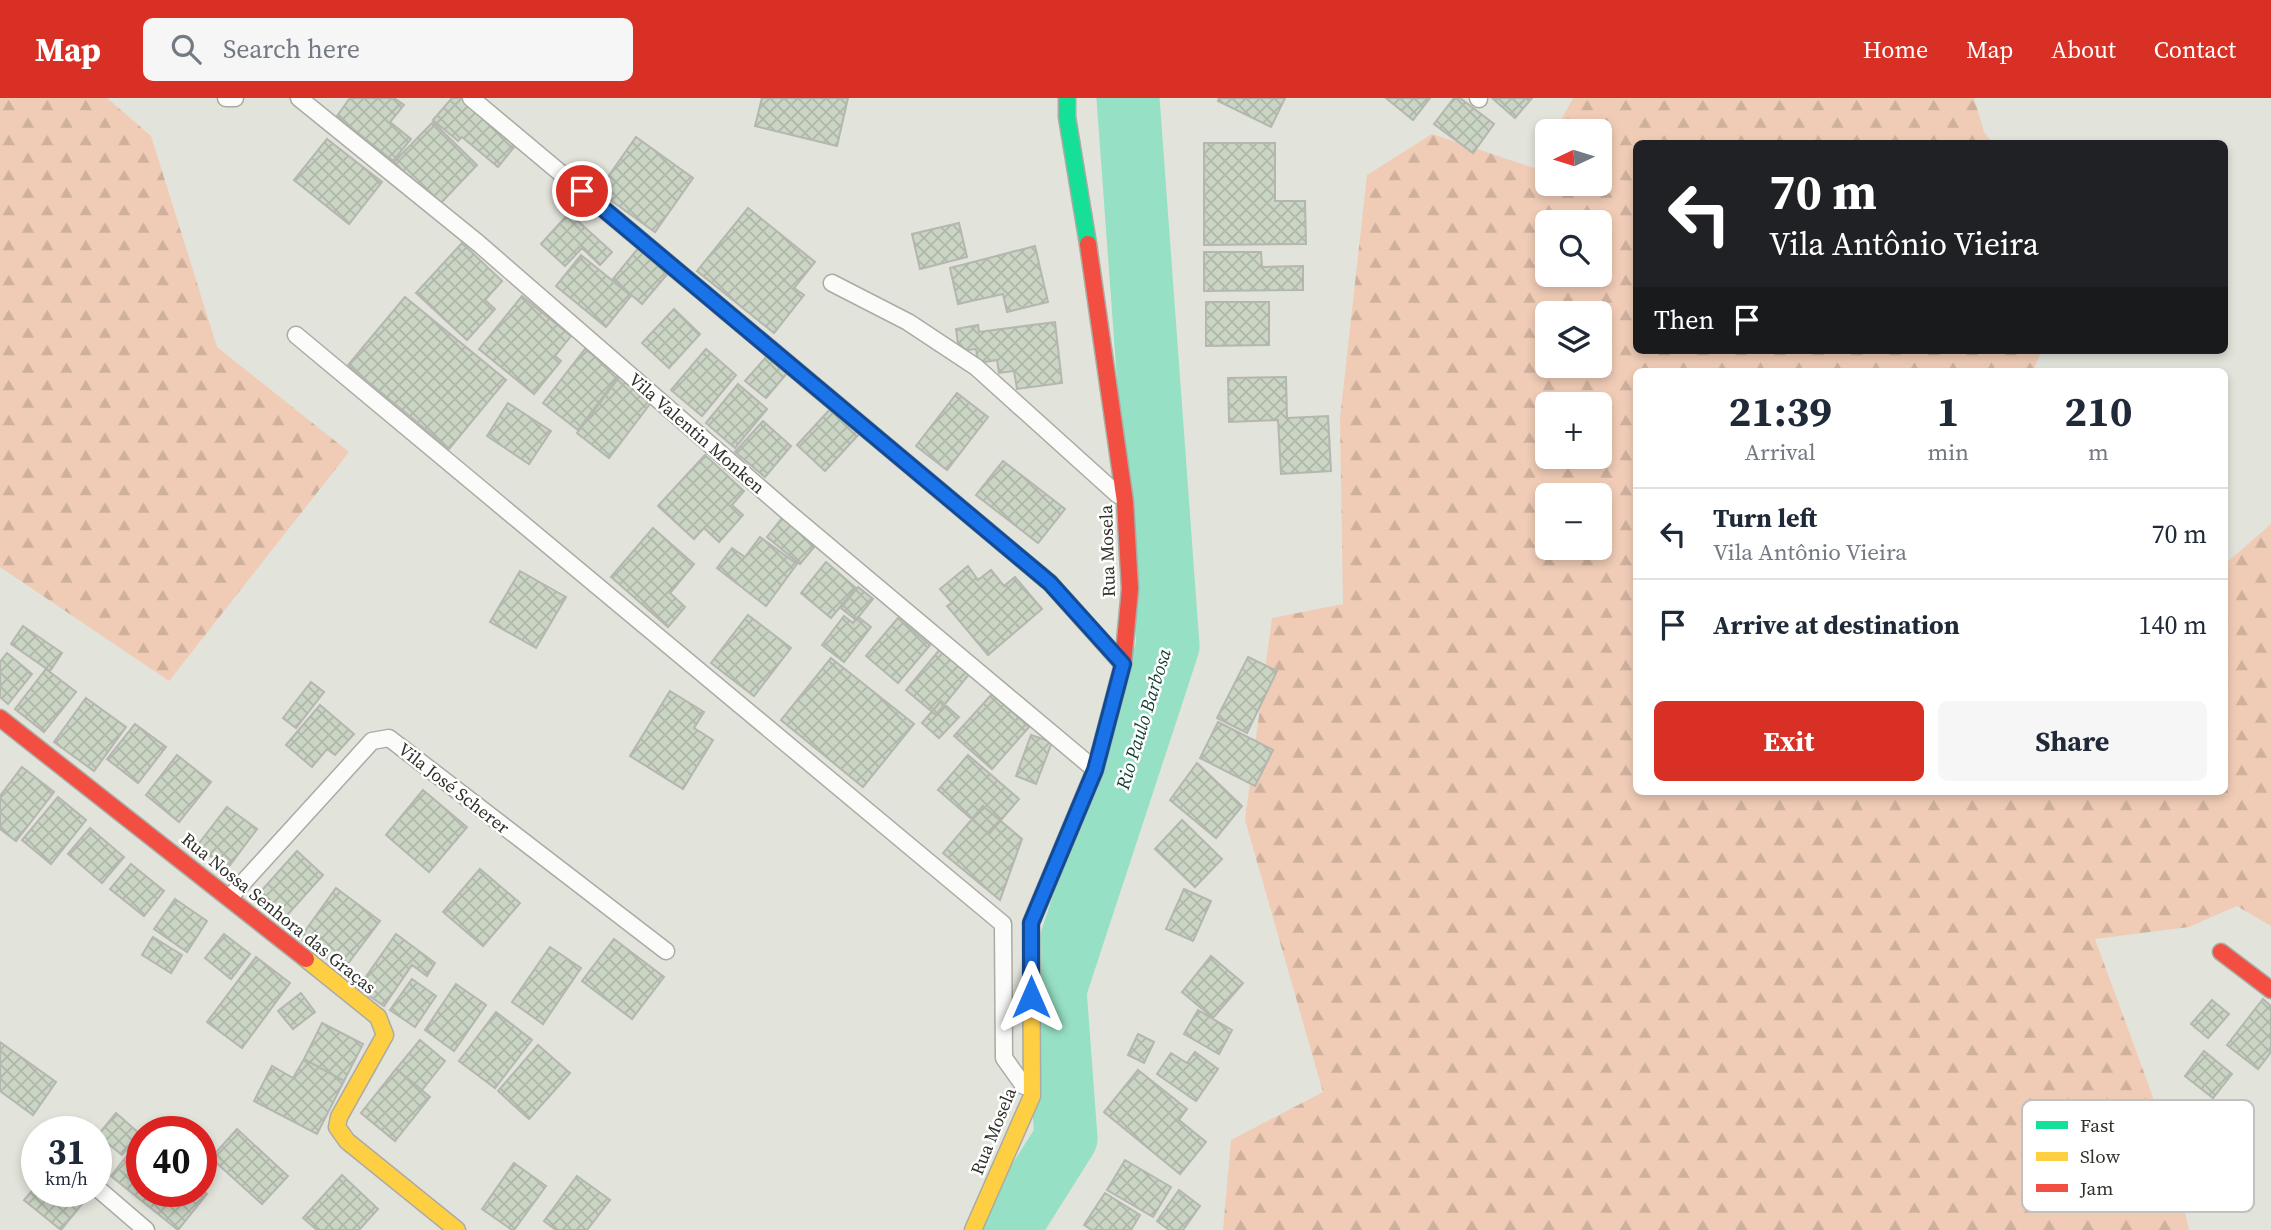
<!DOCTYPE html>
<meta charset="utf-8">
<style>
body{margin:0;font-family:"Source Serif 4",serif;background:#f6f6f7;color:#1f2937;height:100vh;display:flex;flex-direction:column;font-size:26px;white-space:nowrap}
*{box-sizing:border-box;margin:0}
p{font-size:23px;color:#747a83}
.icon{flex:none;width:38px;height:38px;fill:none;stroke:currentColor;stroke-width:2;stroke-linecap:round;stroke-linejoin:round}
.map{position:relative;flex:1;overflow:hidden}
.side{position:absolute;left:1633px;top:270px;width:595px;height:427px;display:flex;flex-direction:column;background:#fff;border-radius:10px;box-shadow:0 4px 10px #0003}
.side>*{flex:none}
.guide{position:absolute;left:1633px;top:42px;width:595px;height:214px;border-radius:10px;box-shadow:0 4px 10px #0003;background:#202124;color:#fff;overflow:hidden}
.needle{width:46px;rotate:266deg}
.buttons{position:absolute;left:1535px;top:21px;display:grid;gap:14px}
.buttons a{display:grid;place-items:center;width:77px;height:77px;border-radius:10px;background:#fff;box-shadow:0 4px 10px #0003;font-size:35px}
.speed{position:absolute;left:21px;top:1018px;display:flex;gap:14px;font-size:35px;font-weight:700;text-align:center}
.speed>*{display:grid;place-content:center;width:91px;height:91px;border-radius:50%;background:#fff;box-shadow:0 4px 10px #0003;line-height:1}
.speed small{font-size:18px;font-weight:400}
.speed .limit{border:10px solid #d22;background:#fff;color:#111}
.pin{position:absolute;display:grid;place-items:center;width:60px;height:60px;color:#fff;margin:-30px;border:4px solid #fff;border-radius:50%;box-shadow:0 2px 7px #0007}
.me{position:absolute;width:77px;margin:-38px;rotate:0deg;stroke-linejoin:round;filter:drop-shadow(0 0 5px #0008)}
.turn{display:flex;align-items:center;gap:24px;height:147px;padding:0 21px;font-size:32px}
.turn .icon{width:91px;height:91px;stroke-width:2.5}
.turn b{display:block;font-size:49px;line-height:60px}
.then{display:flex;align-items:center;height:66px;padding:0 21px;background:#0003;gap:14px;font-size:26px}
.eta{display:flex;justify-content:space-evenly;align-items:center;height:119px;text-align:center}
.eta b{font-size:42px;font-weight:700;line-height:49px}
.button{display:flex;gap:14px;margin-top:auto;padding:14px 21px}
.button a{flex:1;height:80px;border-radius:10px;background:#d93025;color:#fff;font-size:28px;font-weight:700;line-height:80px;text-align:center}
.button a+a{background:#f6f6f7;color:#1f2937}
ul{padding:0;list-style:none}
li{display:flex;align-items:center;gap:21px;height:91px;padding:0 21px;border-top:2px solid #e0e1e3}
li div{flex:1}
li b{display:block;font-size:26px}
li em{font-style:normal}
header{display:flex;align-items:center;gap:42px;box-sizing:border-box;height:98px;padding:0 35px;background:#d93025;color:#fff}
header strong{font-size:33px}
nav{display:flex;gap:38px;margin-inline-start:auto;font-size:24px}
.search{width:490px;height:63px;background:#f6f6f7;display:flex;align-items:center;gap:18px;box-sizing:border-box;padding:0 24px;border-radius:10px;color:#747a83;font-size:26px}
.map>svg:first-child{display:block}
</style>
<header>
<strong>Map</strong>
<div class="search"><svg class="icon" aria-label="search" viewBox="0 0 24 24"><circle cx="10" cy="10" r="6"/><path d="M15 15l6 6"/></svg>Search here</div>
<nav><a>Home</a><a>Map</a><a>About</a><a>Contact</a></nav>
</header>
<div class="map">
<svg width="2271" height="1132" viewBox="0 0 2271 1132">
<defs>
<pattern id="forest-firs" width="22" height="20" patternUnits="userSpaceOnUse" patternTransform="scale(1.75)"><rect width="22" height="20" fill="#f0ccb6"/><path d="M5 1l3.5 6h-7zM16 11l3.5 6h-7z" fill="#ceb09d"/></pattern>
<pattern id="building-cross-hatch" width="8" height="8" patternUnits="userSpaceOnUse" patternTransform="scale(1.75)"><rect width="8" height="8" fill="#cad5c4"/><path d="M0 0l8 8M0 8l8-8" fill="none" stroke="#aeb7a9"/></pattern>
</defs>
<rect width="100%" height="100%" fill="#e2e3da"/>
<path fill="url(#forest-firs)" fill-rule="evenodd" d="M0,0h107l44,38 66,211 132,105 -180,229 -169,-114z
M1573,0h401l10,34 9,11 -357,1v206h406l-9,21h-397v420h588v-226l47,-41v402l-34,-20 -48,21 -94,12 73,199 21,92h-966l8,-90 92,-48 -78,-272 27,-202 71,-14 -3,-186 27,-243 65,-41 102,34 13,-23v39h53v-53h-45zM1547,124h53v53h-53zM1547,215h53v53h-53zM1547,306h53v53h-53zM1547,397h53v53h-53z"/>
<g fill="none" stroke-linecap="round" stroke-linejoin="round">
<path stroke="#96e0c5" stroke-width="63" d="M1008,1132l58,-92 -11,-148 113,-344 -40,-548"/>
</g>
<path fill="url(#building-cross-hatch)" stroke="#b4b6b0" stroke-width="2" d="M350,0h44l10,7 -14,17 21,17 -18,22 -56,-45z
M452,0h16l51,43 -21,26 -36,-30 -4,4 -25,-21z
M762,0h86l-11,48 -82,-20z
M1219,0h66l-14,29 -53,-26z
M1386,0h44l-17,22z
M1454,0h6l34,26 -21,29 -39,-29z
M1492,0h40l-17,20z
M433,24l44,43 -39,41 -44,-44z
M636,39l57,41 -38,54 -57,-41z
M327,41l55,43 -33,42 -55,-44z
M1204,45h71v58h30l1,43 -102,1z
M748,110l67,54 -21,26 10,7 -30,38 -77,-62z
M569,115l43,39 -12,13 -18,-17 -17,18 -24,-22z
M959,125l8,34 -47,12 -8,-35z
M462,145l40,38 -17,19 10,9 -28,31 -51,-47z
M640,148l29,26 -27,32 -29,-25z
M1035,148l13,56 -41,10 -4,-18 -45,10 -8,-36z
M1204,154h57l1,15 41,-1v24l-99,1z
M581,157l50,41 -25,31 -50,-41z
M522,198l49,40 -16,20 6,5 -27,33 -55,-45z
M405,199l101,83 -57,69 -101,-84z
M1206,204h63v43l-63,1z
M674,211l26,25 -31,34 -27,-25z
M1055,224l7,61 -45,6 -3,-18 -15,2 -2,-13 -19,3 -2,-14 -17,2 -3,-22 22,-4 1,7z
M585,251l34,26 -41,55 -35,-27z
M706,251l30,26 -34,41 -31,-26z
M767,258l20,17 -21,25 -21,-17z
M621,277l32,25 -44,58 -32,-25z
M1286,279l1,41 41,-2 3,55 -50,3 -3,-54 -49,2 -1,-44z
M738,286l29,25 -32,39 -29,-25z
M957,295l31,24 -41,53 -31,-24z
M508,305l43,28 -22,33 -42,-28z
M833,308l28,26 -36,39 -28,-26z
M763,323l28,25 -26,31 -30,-25z
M705,357l39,36 -12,14 11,10 -24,27 -15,-14 -10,11 -36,-33z
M1003,363l62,48 -27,34 -62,-48z
M786,415l33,28 -19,23 -33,-27z
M653,430l41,36 -24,29 15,14 -17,20 -57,-50z
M760,439l37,27 -31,42 -49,-38 15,-20 13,9z
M826,464l30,26 -25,30 -30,-25z
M968,468l10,14 13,-10 13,16 11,-9 27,32 -54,46 -41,-49 5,-3 -12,-14z
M520,473l46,26 -30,51 -46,-26z
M858,489l15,12 -17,21 -15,-12z
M748,517l43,33 -37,48 -43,-33z
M844,518l9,7 5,-6 13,10 -27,35 -22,-17z
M898,520l32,27 -32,38 -32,-27z
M23,528l39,27 -12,18 -39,-27z
M941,550l29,25 -34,42 -30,-25z
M7,555l25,21 -24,30 -8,-7v-35z
M1248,559l29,14 -30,62 -30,-15z
M831,560l83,66 -51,63 -82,-67z
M46,571l30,23 -32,40 -29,-23z
M311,584l13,10 -28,36 -13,-10z
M670,593l34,21 -10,16 19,12 -30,49 -53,-33z
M992,596l37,33 -37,42 -38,-33z
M86,600l40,29 -32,44 -40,-29z
M941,603l18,16 -20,21 -17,-15z
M320,607l34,29 -19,21 -8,-6 -15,18 -26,-22z
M1218,624l55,28 -18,36 -55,-28z
M135,626l31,23 -28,36 -31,-24z
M1031,637l21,7 -16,42 -20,-8z
M177,657l34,27 -32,40 -33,-27z
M968,657l51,44 -30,35 -51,-44z
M1197,665l45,43 -26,32 -46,-38z
M22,669l32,25 -38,49 -16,-12v-33z
M423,692l44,37 -38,45 -43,-37z
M58,699l28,23 -35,44 -29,-24z
M983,708l39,33 -22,61 -57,-47z
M227,709l30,22 -30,40 -30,-23z
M1182,722l40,39 -27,28 -40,-38z
M90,730l34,29 -22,26 -34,-29z
M297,753l26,24 -43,48 -26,-24z
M131,766l33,27 -20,25 -34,-27z
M480,771l40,34 -37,43 -40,-34z
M336,790l44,33 -37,49 -43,-32z
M1184,791l27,12 -18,40 -27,-12z
M175,801l32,22 -20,31 -33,-23z
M224,836l26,20 -19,25 -26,-21z
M396,836l39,29 -8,13 -15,-11 -28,41 -26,-18z
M153,839l29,18 -11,18 -29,-18z
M614,841l50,38 -32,42 -50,-38z
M550,849l31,21 -38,56 -31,-22z
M1211,858l32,27 -30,35 -31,-26z
M256,859l34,26 -48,65 -35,-26z
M412,881l24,17 -21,31 -25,-17z
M456,886l30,21 -32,46 -29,-21z
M301,895l14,19 -22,17 -15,-18z
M2263,901l8,7v46l-13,17 -31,-24z
M2212,902l17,14 -21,24 -17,-14z
M1198,912l34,20 -13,24 -35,-20z
M496,914l36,28 -37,48 -36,-27z
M322,925l41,21 -19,37 -40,-22z
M1138,936l16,8 -10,21 -16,-8z
M420,942l25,21 -23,29 -26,-21z
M0,944l56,40 -23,33 -33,-24z
M538,947l32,28 -41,46 -31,-28z
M2204,953l28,23 -19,24 -28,-22z
M1195,954l23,17 -22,32 -39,-27 14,-21 16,10z
M304,961l40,22 -27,53 -63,-33 18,-35 21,12z
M396,971l34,28 -35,44 -34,-28z
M1138,972l49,39 -8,11 27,22 -26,32 -76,-62z
M116,1015l24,21 -18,21 -24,-20z
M237,1031l51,47 -26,28 -51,-46z
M140,1041l2,53h59v-3l6,5 -29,36 -67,-54z
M1125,1062l46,27 -18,30 -46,-27z
M514,1065l32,23 -32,44h-2l-30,-21z
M342,1077l36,34 -19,21h-42l-14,-12z
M577,1078l33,24 -23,30h-31l-12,-9z
M37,1087v7h30l15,12 -21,26 -37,-30z
M1179,1092l21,16 -17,24h-14l-12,-9z
M1105,1095l35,22 -9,15h-39l-8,-5z"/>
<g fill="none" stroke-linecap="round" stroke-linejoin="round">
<g stroke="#ababa5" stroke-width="19">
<path id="lane" d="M226,0h9
M299,0l179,145 311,270 304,255
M471,0l579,485 69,77
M1478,0l1,1
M832,185l76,39 68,45 142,128
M296,237l707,589 1,134 20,28
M230,799l142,-156 17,-3 277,213
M96,1089l50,43"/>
</g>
<g stroke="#ababa5" stroke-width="19">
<path id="fast" d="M1067,0v19l21,127"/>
</g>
<g stroke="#ababa5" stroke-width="19">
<path id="slow" d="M306,861l72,58 7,18 -46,82 -2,10 10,14 110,89
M973,1132l59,-134 -1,-173 64,-153 28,-106"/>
</g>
<g stroke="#ababa5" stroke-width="19">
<path id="jam" d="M1088,146l37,258 5,87 -7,75
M0,620l306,241
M2221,854l50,38"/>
</g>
<use href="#lane" stroke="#fbfbf9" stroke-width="16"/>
<use href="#fast" stroke="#16e098" stroke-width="16"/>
<use href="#slow" stroke="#ffcf43" stroke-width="16"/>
<use href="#jam" stroke="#f24e42" stroke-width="16"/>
</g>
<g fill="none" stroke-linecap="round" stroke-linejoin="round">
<g stroke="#114b97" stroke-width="18">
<path id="route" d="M582,93l468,392 73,81 -28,106 -64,153v74"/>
</g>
<use href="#route" stroke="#1a73e8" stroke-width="12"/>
</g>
<g text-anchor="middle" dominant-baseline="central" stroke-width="5" stroke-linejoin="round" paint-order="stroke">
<g font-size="18" fill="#31312b" stroke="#fff">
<text transform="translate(697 335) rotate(41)">Vila Valentin Monken</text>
<text transform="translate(1107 453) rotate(-92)">Rua Mosela</text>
<text transform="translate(454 690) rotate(38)">Vila José Scherer</text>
<text transform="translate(279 815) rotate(39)">Rua Nossa Senhora das Graças</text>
<text transform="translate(993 1033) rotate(-68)">Rua Mosela</text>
</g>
<g font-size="19" font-style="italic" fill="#0e3e30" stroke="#fff">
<text transform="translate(1143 621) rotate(-73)">Rio Paulo Barbosa</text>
</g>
</g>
<rect x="2022" y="1002" width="232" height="112" rx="10" fill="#fff" stroke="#c1c1bf" stroke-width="2"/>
<rect x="2036" y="1023" width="32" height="8" fill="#16e098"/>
<rect x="2036" y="1054" width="32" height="9" fill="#ffcf43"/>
<rect x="2036" y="1086" width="32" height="8" fill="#f24e42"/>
<g font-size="19" fill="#31312b">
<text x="2080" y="1034">Fast</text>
<text x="2080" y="1065">Slow</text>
<text x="2080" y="1097">Jam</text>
</g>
</svg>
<div class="buttons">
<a><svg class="needle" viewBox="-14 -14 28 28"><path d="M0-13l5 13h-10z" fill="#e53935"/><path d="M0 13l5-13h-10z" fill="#747a83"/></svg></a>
<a><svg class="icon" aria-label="search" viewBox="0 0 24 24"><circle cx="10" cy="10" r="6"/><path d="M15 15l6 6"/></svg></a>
<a><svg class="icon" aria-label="layers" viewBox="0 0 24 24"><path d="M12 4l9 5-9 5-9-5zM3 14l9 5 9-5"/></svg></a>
<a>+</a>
<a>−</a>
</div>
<div class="speed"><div>31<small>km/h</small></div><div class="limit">40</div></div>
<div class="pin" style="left:582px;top:93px;background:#d93025"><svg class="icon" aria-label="arrive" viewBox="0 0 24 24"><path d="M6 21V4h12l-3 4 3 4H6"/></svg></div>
<svg class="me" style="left:1031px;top:899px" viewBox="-20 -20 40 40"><path d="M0-17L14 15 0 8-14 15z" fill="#1a73e8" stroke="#fff" stroke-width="4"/></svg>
<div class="guide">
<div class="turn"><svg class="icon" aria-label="left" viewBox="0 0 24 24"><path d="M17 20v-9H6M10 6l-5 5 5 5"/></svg><div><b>70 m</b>Vila Antônio Vieira</div></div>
<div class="then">Then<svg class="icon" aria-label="arrive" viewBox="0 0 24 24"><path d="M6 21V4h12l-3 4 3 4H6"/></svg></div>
</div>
<section class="side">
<div class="eta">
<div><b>21:39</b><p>Arrival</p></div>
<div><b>1</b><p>min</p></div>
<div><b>210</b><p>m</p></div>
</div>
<ul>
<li><svg class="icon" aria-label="left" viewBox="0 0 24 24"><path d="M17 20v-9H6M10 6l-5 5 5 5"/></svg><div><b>Turn left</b><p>Vila Antônio Vieira</p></div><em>70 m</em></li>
<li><svg class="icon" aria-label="arrive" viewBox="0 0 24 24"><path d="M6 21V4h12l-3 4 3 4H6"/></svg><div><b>Arrive at destination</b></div><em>140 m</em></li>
</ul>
<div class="button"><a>Exit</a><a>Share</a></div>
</section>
</div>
